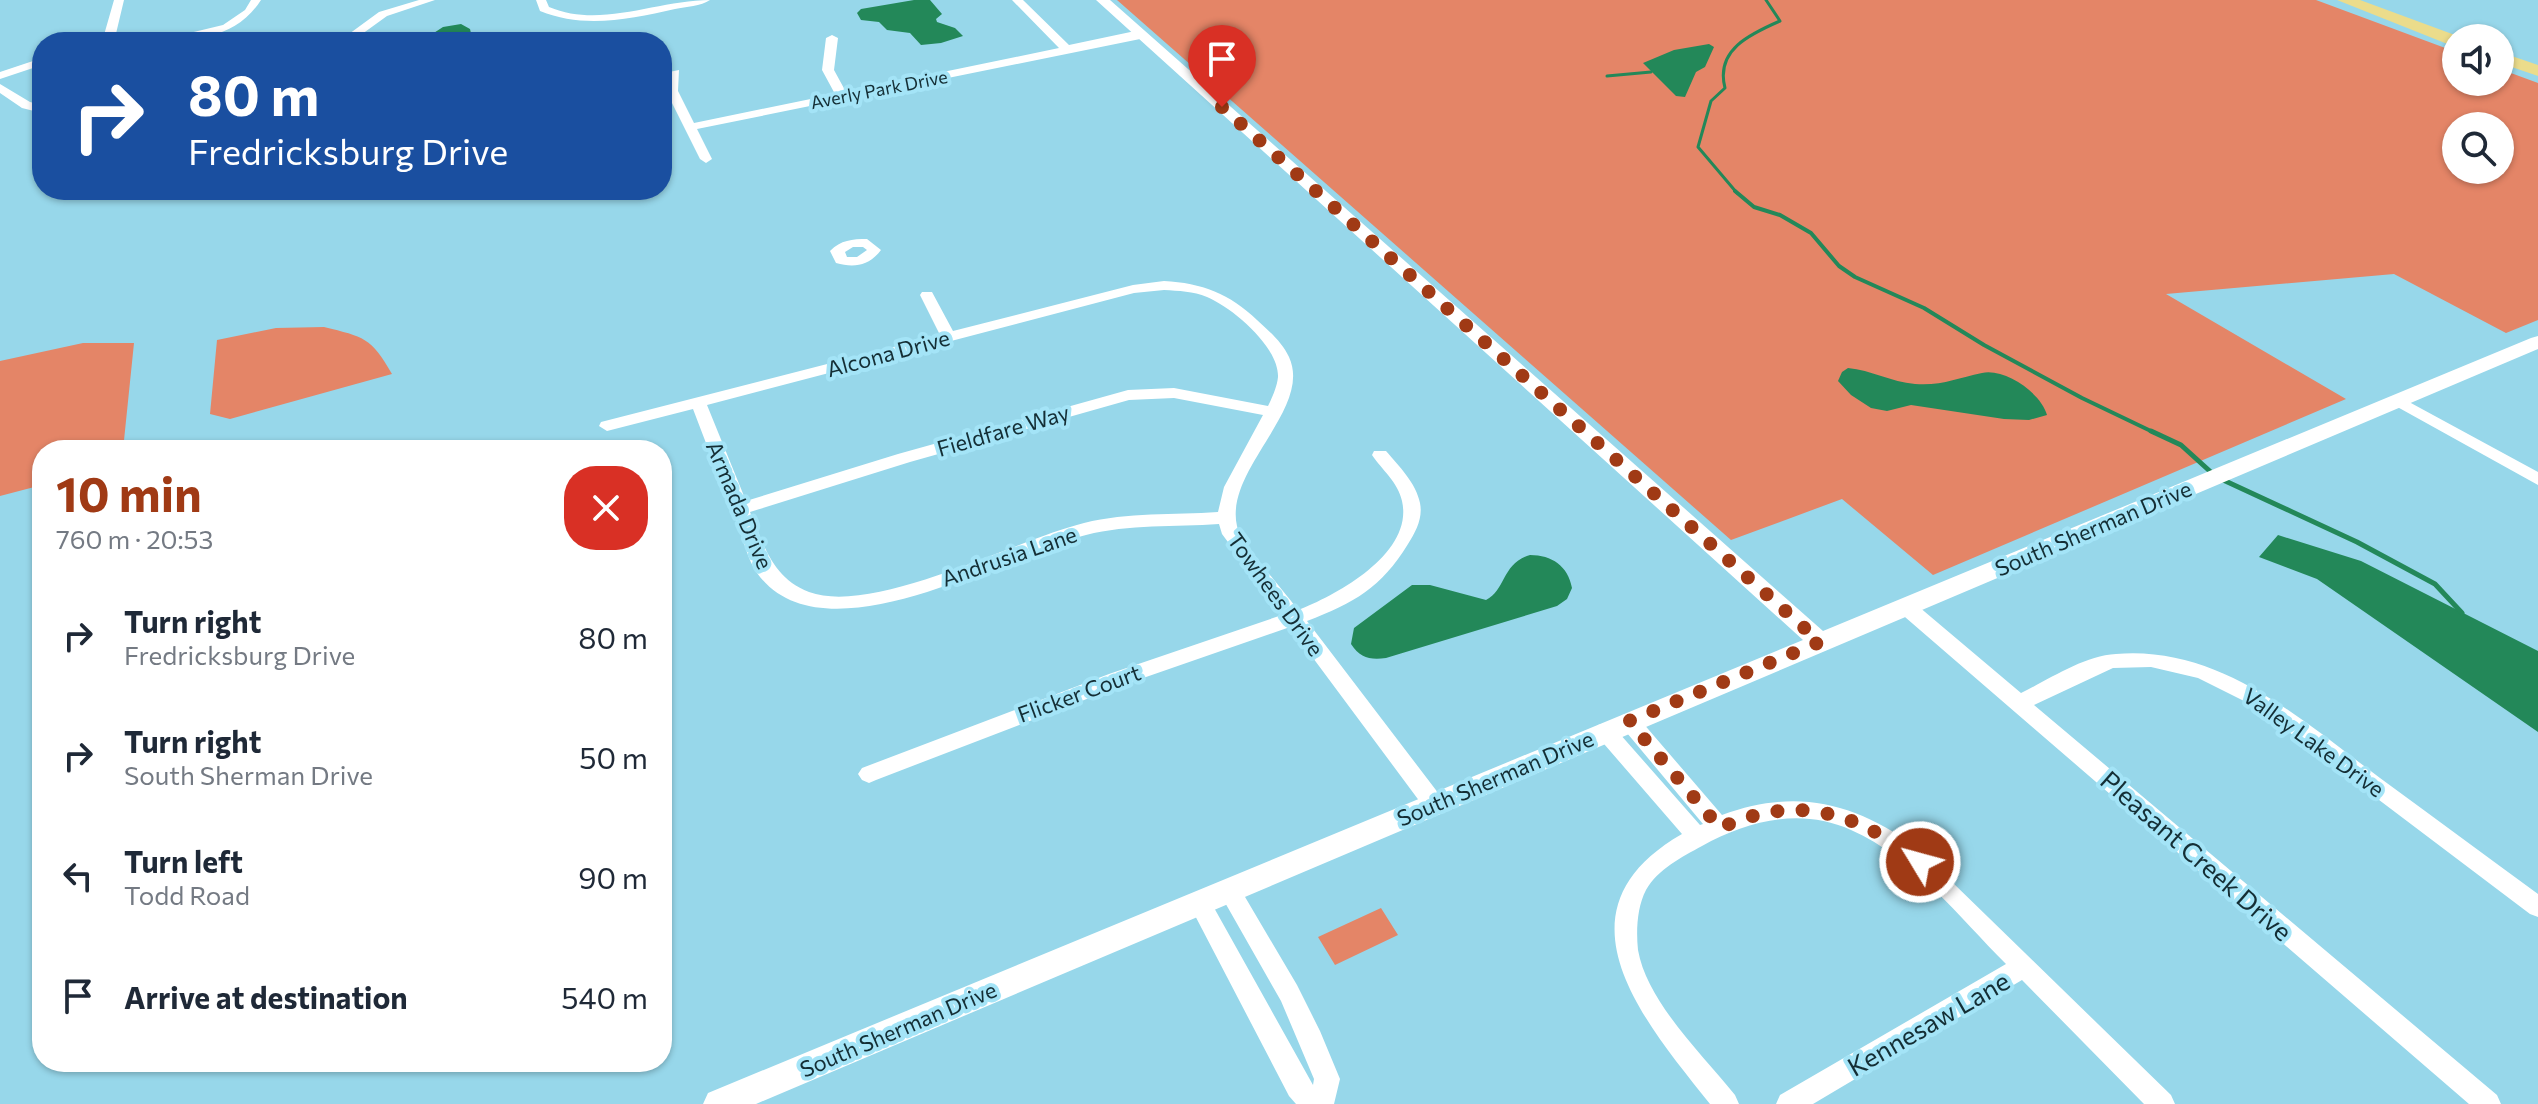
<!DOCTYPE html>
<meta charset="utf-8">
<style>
body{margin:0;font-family:Commissioner,sans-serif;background:#f2f2f3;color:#1f2937;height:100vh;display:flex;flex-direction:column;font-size:30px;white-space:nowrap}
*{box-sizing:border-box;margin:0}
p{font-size:26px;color:#747a83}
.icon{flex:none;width:44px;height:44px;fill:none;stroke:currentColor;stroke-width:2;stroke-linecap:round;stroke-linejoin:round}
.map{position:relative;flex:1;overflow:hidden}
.panel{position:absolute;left:32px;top:440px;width:640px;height:632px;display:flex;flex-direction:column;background:#fff;border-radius:32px;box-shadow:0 2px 6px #0004}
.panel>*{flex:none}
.banner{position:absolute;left:32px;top:32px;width:640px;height:168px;border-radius:32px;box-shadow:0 2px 6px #0004;background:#1a4fa0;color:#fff;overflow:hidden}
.buttons{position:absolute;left:2442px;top:24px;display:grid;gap:16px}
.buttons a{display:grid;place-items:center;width:72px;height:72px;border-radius:50%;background:#fff;box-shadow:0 2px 6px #0004;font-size:40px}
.pin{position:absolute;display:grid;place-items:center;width:68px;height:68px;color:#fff;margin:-82px -34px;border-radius:50% 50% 50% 0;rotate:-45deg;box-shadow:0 0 8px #0007}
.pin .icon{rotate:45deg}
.me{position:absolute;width:88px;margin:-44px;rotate:307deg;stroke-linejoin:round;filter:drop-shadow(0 0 6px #0008)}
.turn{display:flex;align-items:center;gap:28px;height:168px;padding:0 24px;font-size:36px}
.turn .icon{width:104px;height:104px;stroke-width:2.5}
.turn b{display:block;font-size:56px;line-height:68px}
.round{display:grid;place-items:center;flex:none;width:84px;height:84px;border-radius:32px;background:#f2f2f3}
.overview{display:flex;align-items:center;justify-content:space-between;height:136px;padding:0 24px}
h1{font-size:48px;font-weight:700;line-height:60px;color:#a03a15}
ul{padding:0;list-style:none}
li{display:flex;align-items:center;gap:24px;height:120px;padding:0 24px}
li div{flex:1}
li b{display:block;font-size:30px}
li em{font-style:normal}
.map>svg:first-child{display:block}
</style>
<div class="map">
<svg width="2538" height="1104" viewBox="0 0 2538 1104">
<rect width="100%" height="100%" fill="#97d7ea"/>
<path fill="#e48567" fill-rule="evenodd" d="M1117,0h1199l140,52v30h44v-13l38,14v237l-32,13 -112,-59 -228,20 180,105 -413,176 -91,-76 -111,41zM2456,126h44v44h-44z
M324,327c40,10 47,10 68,47l-162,45 -20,-5 7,-74 59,-12z
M83,343h51l-11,107h-81v35l-42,11v-135z
M1381,908l17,27 -63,30 -17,-28z"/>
<path fill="#238859" d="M914,0h16l12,14 -6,5 1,3 18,6 8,8 -22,7 -20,2 -11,-12 -23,-3 -8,-8 -18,-2 -4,-7 4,-4z
M461,24l9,5 3,13h-53l23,-15z
M1709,44l5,3 -9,20 -9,5 -11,25 -9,-1 -33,-33 31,-13z
M1848,368c23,2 43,14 67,16 27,2 42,-6 67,-11 23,-5 59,20 65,42l-18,5 -25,-1 -93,-14 -24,6 -16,-3 -20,-13 -13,-14 4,-9z
M2278,535l83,26 177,90v81l-221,-153 -58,-22z
M1530,555c22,0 38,11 42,33l-5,11 -10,7 -171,52c-16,2 -26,0 -35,-14l3,-16 58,-43h18l56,15c20,-10 16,-37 44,-45z"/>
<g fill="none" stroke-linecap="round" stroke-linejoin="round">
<path stroke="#238859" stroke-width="3" d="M1607,76l44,-4
M1737,193l-39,-46 13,-46 14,-13c-10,-38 25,-54 55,-67l-14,-21"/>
<path stroke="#238859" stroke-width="4" d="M1735,191l19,16 26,8 31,18 28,33 16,11 69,31 60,37 98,53 73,35"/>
<path stroke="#238859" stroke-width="5" d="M2151,431l30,14 32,29
M2221,479l136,63 78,42 27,29"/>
<path fill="#fff" fill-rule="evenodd" d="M114,0h10l-10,42h-12z
M251,0h10c-24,38 -67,42 -109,42l71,-17 22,-15z
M419,0h16l-48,16 -36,26h-13l41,-30z
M536,0h10l3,7c52,22 108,-7 161,-7 -9,6 -24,7 -35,9 -45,10 -91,20 -135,2z
M1012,0h11l46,45 71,-15 10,7 -453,92 15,30 -6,4 -6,-4 -34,-68 3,-19 10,-2 -1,21 16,32 141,-29 -13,-24 4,-32 6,-3 6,3 -4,32 12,22 213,-44z
M42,58v7l-42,14v-7z
M0,84l30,18 12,3v8l-20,-5 -22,-15z
M867,239l14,11c-12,16 -27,18 -45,13l-6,-12c11,-11 22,-12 37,-12zM853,247h10l4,3 -10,7h-10l-2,-5z
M1164,281c38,2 66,13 93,39 12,11 25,22 32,37 24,52 -65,112 -52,169 3,16 49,67 61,84 39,-15 116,-57 104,-109 -4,-19 -20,-31 -30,-46l2,-4h12c13,15 30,32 34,52 3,15 -4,28 -12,41 -27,44 -54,59 -101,77l135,177 3,6 -3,6 -8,3 -8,-3 -136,-183 -167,58 -247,95 -7,3 -7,-3 -4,-6 4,-6 247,-94 173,-59 -60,-81 -3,-10c-44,3 -90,0 -133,11 -83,20 -263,129 -329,38 -9,-13 -13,-31 -18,-46 -16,-39 -31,-79 -46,-118l-86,22 -8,-5 2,-4 339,-87 -20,-40 2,-3h10l21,39 180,-46zM1164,290c15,1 29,1 43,7 26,11 72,50 71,80 -1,10 -6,21 -10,29l-94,-18 -46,2 -230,64 -152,47 -39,-96 427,-112zM1174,398l89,17 -39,72 -6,25c-44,3 -90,0 -134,11 -69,17 -210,93 -275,69 -37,-14 -45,-47 -59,-80l160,-50 219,-62z
M2398,396l140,76v13l-146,-81 -2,-3z
M1905,599l7,2 109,92c29,-14 62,-37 95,-39 104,-9 187,67 264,124 53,39 105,77 158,116v23l-8,-3 -274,-207 -58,-29 -47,-11 -38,1 -79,37 463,390 4,9h-32l-571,-493 -2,-5 2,-5z
M1629,713l7,2 86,100c74,-27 131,-13 194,32l255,248 4,9h-31l-122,-124 -209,124h-37l4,-9 226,-131c-47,-47 -92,-106 -155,-134 -51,-23 -104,-9 -149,16 -20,11 -44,23 -56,44 -9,17 -10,41 -8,60 9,52 65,105 97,145l4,9h-29c-66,-83 -162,-193 -28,-270l-84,-97 -3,-6 3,-6 7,-2 7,2 88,100 3,-1 -81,-97 -3,-6 3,-6z
M1230,882l8,3 59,100 23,46 20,48 -6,25h-38l-7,-8 -100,-192 3,-7 8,-3 8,3 105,188 1,-6 -33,-78 -62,-109 3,-7z"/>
<path fill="#fff" fill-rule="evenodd" d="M1096,0h14l713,631 708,-293 7,-2v13l-1782,755h-53l5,-11 1095,-453z"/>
<path fill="#ebdc8b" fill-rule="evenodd" d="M2337,0h23l103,38h-7v8l-6,-1z
M2500,52l38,13v11l-38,-13z"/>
</g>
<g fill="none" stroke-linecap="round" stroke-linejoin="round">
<path stroke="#a03a15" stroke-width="14" stroke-dasharray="0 25.2" d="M1222,107l598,535 -191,79 91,107c77,-35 136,-16 200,34"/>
</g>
<g text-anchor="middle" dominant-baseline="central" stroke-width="8" stroke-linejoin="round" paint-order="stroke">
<g font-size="18" fill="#142e35" stroke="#a4e4f7">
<text transform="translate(879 89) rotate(-11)">Averly Park Drive</text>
</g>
<g font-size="22" fill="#142e35" stroke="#a4e4f7">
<text transform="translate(888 353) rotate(-15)">Alcona Drive</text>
<text transform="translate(1003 430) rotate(-16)">Fieldfare Way</text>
<text transform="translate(740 505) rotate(67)">Armada Drive</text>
<text transform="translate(2093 528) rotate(-23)">South Sherman Drive</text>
<text transform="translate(1009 556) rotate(-19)">Andrusia Lane</text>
<text transform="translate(1276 594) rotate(54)">Towhees Drive</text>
<text transform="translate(1079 693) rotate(-20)">Flicker Court</text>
<text transform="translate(2314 742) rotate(36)">Valley Lake Drive</text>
<text transform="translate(1495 778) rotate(-23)">South Sherman Drive</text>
<text transform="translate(898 1029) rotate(-23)">South Sherman Drive</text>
</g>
<g font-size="26" fill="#142e35" stroke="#a4e4f7">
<text transform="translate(2197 855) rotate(41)">Pleasant Creek Drive</text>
<text transform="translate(1928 1023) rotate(-30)">Kennesaw Lane</text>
</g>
</g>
</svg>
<div class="buttons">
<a><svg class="icon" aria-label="sound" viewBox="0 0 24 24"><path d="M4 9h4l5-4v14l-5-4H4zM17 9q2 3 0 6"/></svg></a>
<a><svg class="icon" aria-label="search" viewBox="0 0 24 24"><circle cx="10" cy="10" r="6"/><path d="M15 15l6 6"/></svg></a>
</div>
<div class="pin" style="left:1222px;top:107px;background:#d93025"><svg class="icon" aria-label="arrive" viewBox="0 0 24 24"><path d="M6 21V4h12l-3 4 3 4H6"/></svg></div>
<svg class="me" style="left:1920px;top:862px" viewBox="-20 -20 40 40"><circle r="17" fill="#a03a15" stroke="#fff" stroke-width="3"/><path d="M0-11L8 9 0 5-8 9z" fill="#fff"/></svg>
<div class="banner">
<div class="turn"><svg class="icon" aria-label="right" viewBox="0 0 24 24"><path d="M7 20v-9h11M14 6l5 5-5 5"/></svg><div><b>80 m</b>Fredricksburg Drive</div></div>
</div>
<section class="panel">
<div class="overview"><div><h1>10 min</h1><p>760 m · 20:53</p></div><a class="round" style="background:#d93025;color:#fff"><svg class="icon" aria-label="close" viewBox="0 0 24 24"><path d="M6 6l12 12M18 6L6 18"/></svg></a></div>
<ul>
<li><svg class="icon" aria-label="right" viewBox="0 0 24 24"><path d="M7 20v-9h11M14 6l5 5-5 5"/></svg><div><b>Turn right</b><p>Fredricksburg Drive</p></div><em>80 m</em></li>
<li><svg class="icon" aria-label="right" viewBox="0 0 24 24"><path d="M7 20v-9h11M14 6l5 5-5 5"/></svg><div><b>Turn right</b><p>South Sherman Drive</p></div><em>50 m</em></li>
<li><svg class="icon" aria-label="left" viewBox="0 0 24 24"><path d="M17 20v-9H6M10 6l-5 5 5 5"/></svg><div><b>Turn left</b><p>Todd Road</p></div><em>90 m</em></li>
<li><svg class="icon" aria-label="arrive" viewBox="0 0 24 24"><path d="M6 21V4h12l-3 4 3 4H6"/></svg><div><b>Arrive at destination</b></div><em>540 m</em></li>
</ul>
</section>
</div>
